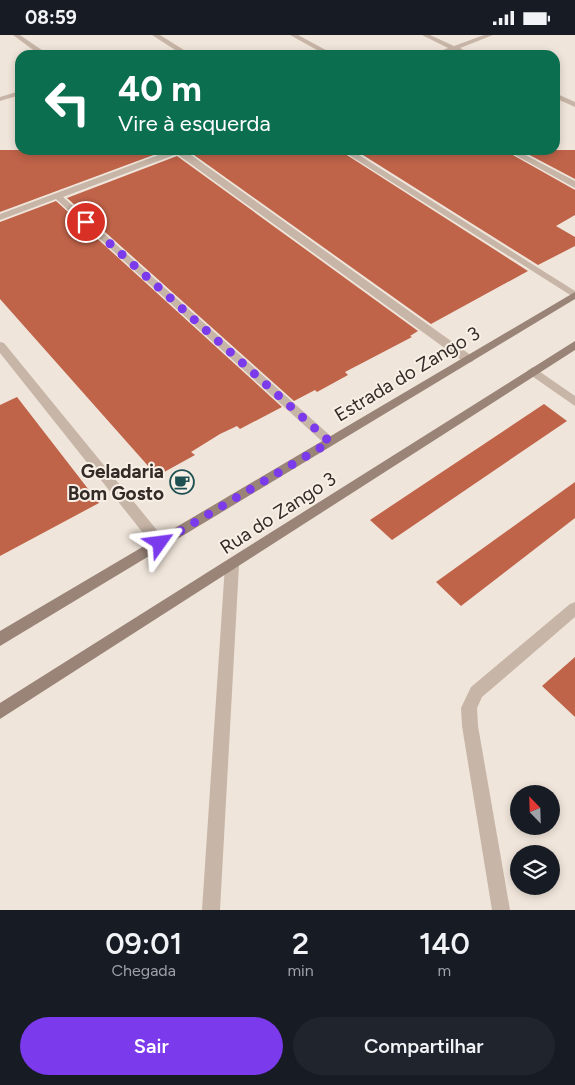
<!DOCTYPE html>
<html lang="pt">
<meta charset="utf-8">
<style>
body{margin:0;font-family:Figtree,sans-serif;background:#20242c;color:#f1f3f6;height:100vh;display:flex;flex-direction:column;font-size:19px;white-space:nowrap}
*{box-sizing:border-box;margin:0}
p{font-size:16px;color:#9ea1a6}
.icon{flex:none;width:28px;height:28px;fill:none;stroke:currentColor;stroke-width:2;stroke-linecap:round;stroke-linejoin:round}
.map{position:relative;height:875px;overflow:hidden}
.details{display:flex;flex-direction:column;background:#171b24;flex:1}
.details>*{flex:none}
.banner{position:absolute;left:15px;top:15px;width:545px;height:105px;border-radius:15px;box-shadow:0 2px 8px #0003;background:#0b6e4f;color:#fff;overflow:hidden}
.needle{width:32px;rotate:337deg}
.tools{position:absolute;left:510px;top:750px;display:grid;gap:10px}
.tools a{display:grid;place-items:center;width:50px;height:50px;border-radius:50%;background:#171b24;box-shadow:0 2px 8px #0003;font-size:25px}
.pin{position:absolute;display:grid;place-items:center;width:42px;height:42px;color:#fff;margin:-21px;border:2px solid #fff;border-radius:50%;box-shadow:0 1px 5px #0007}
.me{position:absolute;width:55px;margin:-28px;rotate:59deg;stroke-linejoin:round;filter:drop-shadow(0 0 4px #0008)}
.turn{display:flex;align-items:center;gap:18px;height:105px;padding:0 20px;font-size:22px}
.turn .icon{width:65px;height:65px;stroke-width:2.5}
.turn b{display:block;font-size:35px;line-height:42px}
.eta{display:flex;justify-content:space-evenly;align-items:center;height:85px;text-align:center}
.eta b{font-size:30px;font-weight:600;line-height:35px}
.primary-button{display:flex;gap:10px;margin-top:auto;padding:10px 20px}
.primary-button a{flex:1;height:58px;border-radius:30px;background:#7c3aed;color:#fff;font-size:20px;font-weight:600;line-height:58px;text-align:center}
.primary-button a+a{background:#20242c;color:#f1f3f6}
.status{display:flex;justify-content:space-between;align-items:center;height:35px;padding:0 25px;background:#171b24;direction:ltr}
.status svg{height:14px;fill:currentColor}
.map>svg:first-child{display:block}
</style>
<div class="status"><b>08:59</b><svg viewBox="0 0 49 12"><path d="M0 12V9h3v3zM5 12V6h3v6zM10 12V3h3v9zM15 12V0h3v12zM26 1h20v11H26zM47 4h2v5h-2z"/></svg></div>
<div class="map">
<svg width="575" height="875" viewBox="0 0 575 875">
<rect width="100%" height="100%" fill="#f0e5da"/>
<path fill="#bf6349" d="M0,115h167l-167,62z
M187,115h152l189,121 -97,53z
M355,115h149l71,40v25l-19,11 19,11v9l-37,19z
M520,115h55v29z
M177,121l241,175 -8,5 2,1 -67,35 3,3 -31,17 -2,-2 -21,11 -227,-203z
M56,166l226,206 -42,22 -3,-3 -17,8 -29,18 4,3 -38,21 -157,-177v-77z
M17,362l82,106 -99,53v-151z
M544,369l23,17 -175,119 -22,-20z
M575,447v36l-114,88 -25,-24z
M575,622v60l-33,-31z"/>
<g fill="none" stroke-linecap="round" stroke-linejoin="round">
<path fill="#c7b5a7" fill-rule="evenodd" d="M13,0h7l29,20h-9z
M152,0h8l32,20h-9z
M290,0h8l37,20h-9z
M422,0h8l24,11 30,-11h9l-33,13 12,7h-10l-9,-4 -11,4h-11l17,-7z
M20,56v4l-20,6v-4z
M555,58l20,9v5l-20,-9z
M172,115h12l288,206 2,3 -2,3h-8l-287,-208 -114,43 271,242 2,3 -6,4 -4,-1 -270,-246 -56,21v-6z
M341,115h10l224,141v7z
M506,115h10l59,31v7z
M0,307l4,1 161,197 2,4 -2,4 -5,2 -5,-2 -155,-195z
M533,332l42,29v10l-46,-32 -2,-3z
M232,524l5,2 2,4 -19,345h-18l23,-345 2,-4z
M575,567v15l-93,80 -5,11 1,18 32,184h-18l-30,-184 -1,-18 10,-21 99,-83z"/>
<path fill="#9a8478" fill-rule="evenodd" d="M575,257v7l-575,347v-15z
M575,306v9l-575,369v-16z"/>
</g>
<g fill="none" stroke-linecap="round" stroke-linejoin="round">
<path stroke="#7c3aed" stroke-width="9" stroke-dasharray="0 16.2" d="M86,187l244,220 -170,101"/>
</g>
<defs>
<g id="cafe-ring" transform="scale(1.25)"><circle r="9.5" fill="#f8efe6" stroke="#1f5053" stroke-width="1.5"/><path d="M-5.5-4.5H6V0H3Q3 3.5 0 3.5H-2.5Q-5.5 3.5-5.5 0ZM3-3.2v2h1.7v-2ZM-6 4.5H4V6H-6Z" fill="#1f5053"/></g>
</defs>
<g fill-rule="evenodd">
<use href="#cafe-ring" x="182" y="447"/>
</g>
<g text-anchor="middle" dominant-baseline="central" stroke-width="4" stroke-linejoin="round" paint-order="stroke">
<g font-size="19" fill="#342b27" stroke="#f8efe6">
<text transform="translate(407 339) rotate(-31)">Estrada do Zango 3</text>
<text transform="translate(278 478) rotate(-33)">Rua do Zango 3</text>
</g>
<g font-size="19" font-weight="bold" fill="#342b27" stroke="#f8efe6" text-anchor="end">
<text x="164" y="436">Geladaria<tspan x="164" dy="22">Bom Gosto</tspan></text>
</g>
</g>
</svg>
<div class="tools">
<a><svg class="needle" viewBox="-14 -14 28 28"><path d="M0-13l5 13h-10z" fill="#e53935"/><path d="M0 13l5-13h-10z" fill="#9ea1a6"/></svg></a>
<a><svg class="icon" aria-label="layers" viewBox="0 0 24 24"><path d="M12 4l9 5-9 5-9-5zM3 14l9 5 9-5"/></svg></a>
</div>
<div class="pin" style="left:86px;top:187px;background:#d93025"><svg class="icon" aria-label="arrive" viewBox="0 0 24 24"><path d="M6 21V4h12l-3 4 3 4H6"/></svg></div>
<svg class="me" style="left:160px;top:508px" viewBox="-20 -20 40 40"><path d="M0-17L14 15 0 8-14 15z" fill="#7c3aed" stroke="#fff" stroke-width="4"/></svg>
<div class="banner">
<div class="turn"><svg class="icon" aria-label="left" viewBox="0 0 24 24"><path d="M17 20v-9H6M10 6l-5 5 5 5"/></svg><div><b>40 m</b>Vire à esquerda</div></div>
</div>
</div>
<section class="details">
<div class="eta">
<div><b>09:01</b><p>Chegada</p></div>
<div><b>2</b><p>min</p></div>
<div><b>140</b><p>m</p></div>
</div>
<div class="primary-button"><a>Sair</a><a>Compartilhar</a></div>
</section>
